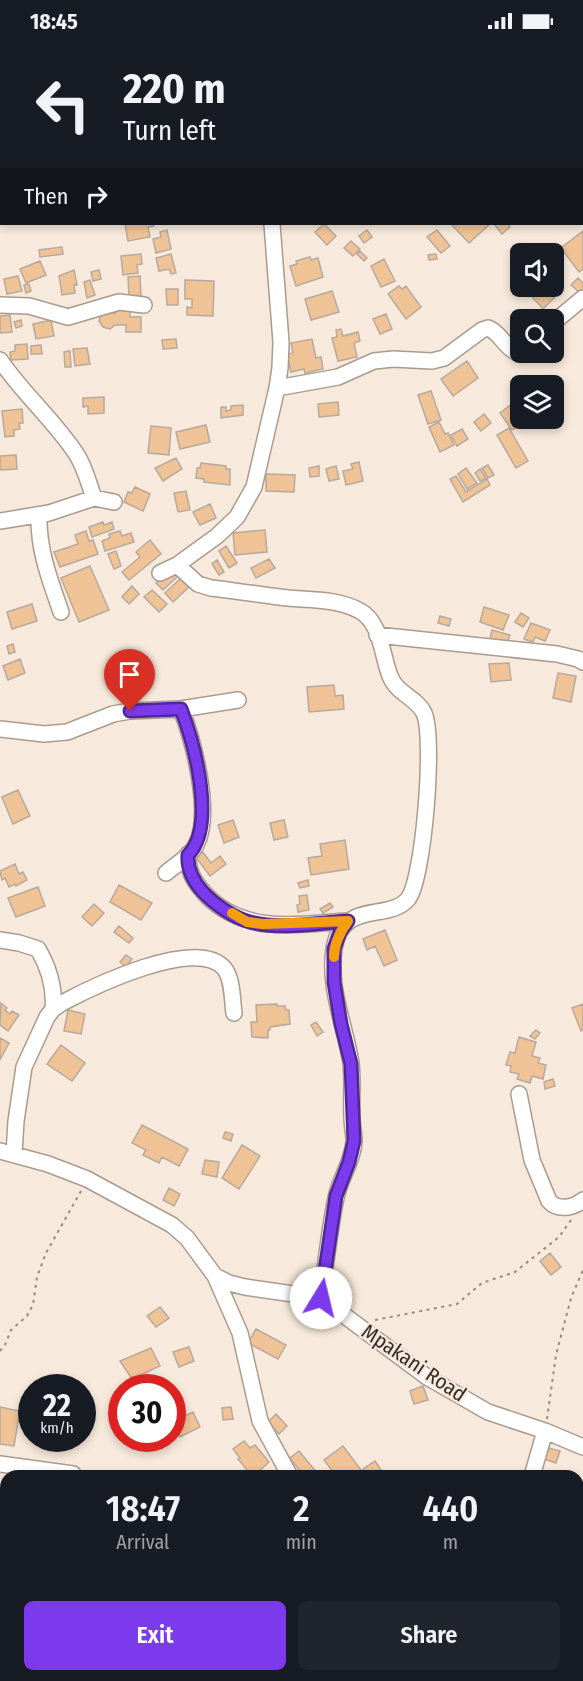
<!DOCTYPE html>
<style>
body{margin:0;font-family:"Fira Sans Condensed",sans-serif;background:#20242c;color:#f1f3f6;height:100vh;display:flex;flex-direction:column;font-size:22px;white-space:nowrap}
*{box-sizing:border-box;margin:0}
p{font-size:20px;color:#9ea1a6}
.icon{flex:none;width:33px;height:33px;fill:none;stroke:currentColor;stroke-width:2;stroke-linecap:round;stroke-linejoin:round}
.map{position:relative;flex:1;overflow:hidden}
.panel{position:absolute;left:0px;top:1428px;width:584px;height:212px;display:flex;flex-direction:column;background:#171b24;border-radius:18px 18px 0 0;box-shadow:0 3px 9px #0003}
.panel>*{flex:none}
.hud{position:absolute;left:0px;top:0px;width:584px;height:183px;box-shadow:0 3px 9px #0003;background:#171b24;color:#f1f3f6;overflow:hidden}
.tools{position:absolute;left:510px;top:201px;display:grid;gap:12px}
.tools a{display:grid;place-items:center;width:54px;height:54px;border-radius:9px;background:#171b24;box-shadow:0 3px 9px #0003;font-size:30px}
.speed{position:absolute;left:18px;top:1332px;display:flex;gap:12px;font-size:30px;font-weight:700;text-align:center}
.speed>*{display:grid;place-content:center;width:78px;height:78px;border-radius:50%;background:#171b24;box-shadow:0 3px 9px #0003;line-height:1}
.speed small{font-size:15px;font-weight:400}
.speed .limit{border:9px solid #d22;background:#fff;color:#111}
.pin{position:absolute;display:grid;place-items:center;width:51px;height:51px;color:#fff;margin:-62px -26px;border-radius:50% 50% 50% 0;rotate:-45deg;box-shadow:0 0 6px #0007}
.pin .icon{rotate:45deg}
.me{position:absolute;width:66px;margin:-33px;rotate:9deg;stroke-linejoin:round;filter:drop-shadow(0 0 4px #0008)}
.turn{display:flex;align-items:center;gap:21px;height:126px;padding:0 24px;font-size:27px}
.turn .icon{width:78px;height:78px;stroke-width:2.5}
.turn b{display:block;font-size:42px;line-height:51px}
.then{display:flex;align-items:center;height:57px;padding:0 24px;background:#0003;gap:12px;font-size:22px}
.eta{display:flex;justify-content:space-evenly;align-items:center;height:102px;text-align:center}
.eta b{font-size:36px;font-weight:600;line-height:42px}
.cta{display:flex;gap:12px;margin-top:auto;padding:12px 24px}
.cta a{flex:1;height:69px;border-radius:9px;background:#7c3aed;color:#fff;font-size:24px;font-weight:600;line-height:69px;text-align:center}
.cta a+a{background:#20242c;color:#f1f3f6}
.status{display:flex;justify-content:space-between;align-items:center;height:42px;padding:0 30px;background:#171b24;direction:ltr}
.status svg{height:16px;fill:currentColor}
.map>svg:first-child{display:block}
</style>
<div class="status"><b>18:45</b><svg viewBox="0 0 49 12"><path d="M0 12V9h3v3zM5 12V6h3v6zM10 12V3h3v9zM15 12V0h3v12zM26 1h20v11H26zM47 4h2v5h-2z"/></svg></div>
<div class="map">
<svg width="583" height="1639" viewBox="0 0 583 1639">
<rect width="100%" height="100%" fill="#f7e9db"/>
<path fill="#f0c397" stroke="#b7a99d" stroke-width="1.5" d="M502,0h27l1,2h-29z
M534,0h27l-29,2z
M125,182h29v2l-6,1 2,10 -22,4z
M324,182l12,12 -9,9 -12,-13z
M451,182h39l-21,19z
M494,182h14l2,3 -8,7z
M167,188l4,19 -15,4 -3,-14 8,-2 -1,-5z
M367,188l5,7 -8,6 -5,-7z
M437,188l13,16 -9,7 -14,-16z
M583,189v38l-4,3 -18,-24z
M351,199l9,8 -7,7 -9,-8z
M62,205l1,7 -23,3 -1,-7z
M360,209l7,7 -3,3 -7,-7z
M141,212l1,10 -5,1 1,8 -15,2 -2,-19z
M171,212l5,19 -5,1 -2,-5 -10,2 -3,-13z
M436,212l1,5 -8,1 -1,-5z
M310,215l1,3 7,-2 5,19 -27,9 -6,-20 7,-2 -1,-3z
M384,217l11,22 -14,6 -10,-21z
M40,219l6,14 -20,8 -6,-14z
M74,228l3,15h-3l1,8 -13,2 -3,-19z
M99,228l2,9 -8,2 -2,-9z
M18,234l4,15 -15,3 -3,-15z
M140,234l1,20 -12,1 -1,-20z
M578,236l5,5v7l-3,3 -9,-8z
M90,238l5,15 -8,3 -3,-16z
M185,238l29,1 -1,35 -26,-1v-8l5,1v-9h-7z
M29,242l2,7 -5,2 -2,-8z
M399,244l3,3 4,-3 15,21 -15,12 -18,-25z
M522,244h22l10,12 -11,11z
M166,247h12v16h-11z
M332,249l7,21 -28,8 -6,-21z
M115,268h15v7h11v15h-15v-7h-11l-5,4 -7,-2 -4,-6 2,-7 10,-3 4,3z
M386,272l6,15 -12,5 -7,-15z
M10,273l2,17 -12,1v-17z
M21,278l1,6 -6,2 -2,-6z
M51,278l3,16 -18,3 -3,-15z
M341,287l2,7 15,-4 2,9 -6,2 3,14 -19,4 -6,-23 5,-1 -1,-7z
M517,292l3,11 -5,3 -5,-10z
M176,297l1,9 -14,1 -1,-9z
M312,297l4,19 5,-1 2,12 -18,4 -1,-4 -13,3 -4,-18 6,-1 -2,-10z
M27,302l1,15 -17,1 -1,-8 5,-1v-6z
M41,303l1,9h-11v-8z
M87,306l3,16 -15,2 -2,-17z
M70,309l1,16h-6l-1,-15z
M467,319l11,17 -25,18 -12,-17z
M431,349l10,29 -13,4 -10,-29z
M104,355v16l-16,1v-8l-5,1v-9z
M516,359l4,6v11l9,1 -17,11 -12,-17z
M338,360l1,13 -20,2 -1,-13z
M243,363v10l-22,3v-11h5v4l5,-1v-4z
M22,367l1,14h-4l1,6 -6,1v6l-9,1 -3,-26z
M484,372l7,9 -10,8 -7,-9z
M439,380l6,12 3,-1 6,12 -14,7 -11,-25z
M206,383l4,17 -30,7 -4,-17z
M151,384l20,2 -2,27 -21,-2z
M509,386l19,33 -12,7 -19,-33z
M462,387l6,10 -11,7 -6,-11z
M16,413l1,14 -17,1v-14z
M176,416l6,11 -19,12 -8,-13z
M359,420l4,19 -17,4 -3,-14 10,-2 -2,-5z
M201,421l25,3v3h4v16l-26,-3v-3l-8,-1 1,-10h3z
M488,423l6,10 -6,3 -6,-10z
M319,424v10l-9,1 -1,-9z
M336,424l3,13 -10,2 -3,-12z
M466,426l11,15 -10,6 -9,-15z
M480,427l6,9 -6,3 -5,-8z
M266,432l29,1 -1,17 -28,-1z
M456,434l10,16 21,-13 3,6 -27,17 -13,-23z
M135,445l15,7 -7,17 -19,-9 4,-10 4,1z
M186,449l4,19 -12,2 -4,-19z
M210,462l6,14 -16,7 -7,-13z
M103,480l1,3 8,-3 2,7 -22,8 -3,-10z
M265,488l2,22 -32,3 -2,-22z
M86,489l3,10 4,-1 5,14 -38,13 -6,-15 24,-8 -3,-9z
M120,489l2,5 9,-3 3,9 -29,9 -3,-10 8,-3 -1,-4z
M150,498l11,14 -32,26 -7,-8 18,-15 -4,-5z
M226,504l11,17 -8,5 -10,-17z
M116,509l5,15 -7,3 -6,-15z
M269,517l6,9 -19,10 -5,-10z
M217,518l7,12 -5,3 -7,-11z
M90,524l19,44 -30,12 -18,-44z
M171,526l7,8 -15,14 -7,-7z
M182,535l8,9 -17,16 -8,-9z
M132,544l7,8 -10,10 -7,-7z
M152,548l15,14 -8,8 -15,-15z
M32,562l5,17 -25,8 -5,-17z
M484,565l25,8 -6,15 -23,-8z
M521,571l8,5 -6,9 -8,-5z
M440,574l11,3 -2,7 -11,-3z
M531,581l19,7 -5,11 -10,-4 -2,5 -9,-3z
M492,588l18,5 -3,8 -17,-4z
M13,602l2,8 -6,2 -2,-8z
M20,617l5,14 -17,7 -5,-14z
M509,621l2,17 -20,2 -2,-18z
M558,631l18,3 -5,26 -18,-4z
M334,643l1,11 8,-1 1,14 -35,3 -2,-25z
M18,748l12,26 -17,8 -11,-27z
M233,778l6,17 -15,6 -6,-18z
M284,778l4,17 -14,3 -4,-17z
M345,798l4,29 -38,6 -3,-17 14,-2 -2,-12z
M202,809l9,12 9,-7 6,8 -16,12 -15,-20z
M15,822l4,10 4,-2 4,8 -11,6 -1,-2 -6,3 -4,-9 -3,2 -2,-9z
M308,838l1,6 -9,2 -2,-5z
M119,843l33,18 -11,17 -31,-18z
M38,845l7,19 -29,11 -8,-19z
M307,853l2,15 -11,2 -1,-7 3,-1 -1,-8z
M330,861l3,4 -10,6 -3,-4z
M94,862l10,9 -12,13 -10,-9z
M119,884l14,12 -4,5 -15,-11z
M385,888l12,30 -13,6 -9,-20 -8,4 -4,-11z
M126,913l6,4 -6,8 -6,-5z
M1,961l6,5 -2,2 5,4 2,-3 7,4 -11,16 -8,-6z
M277,962v2h8l1,4h3l1,14 -20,3v3h-2v8l-16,-1 -1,-15h6l-1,-17z
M583,962v26l-2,1 -9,-23z
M68,968l17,4 -4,20 -17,-3z
M316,980l7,10 -6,4 -6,-11z
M536,988l4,3 -5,6 -5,-3z
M519,995l17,5 -4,14 8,2 -2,5 8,2 -3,14 -11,-3 -2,7 -13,-4 2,-5 -9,-2 1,-6 -5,-1 4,-13 5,1z
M0,996l9,5 -9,17z
M61,1003l24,18 -13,18 -25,-17z
M553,1037l2,7 -10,3 -1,-7z
M142,1083l46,24 -9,17 -17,-9 -3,6 -16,-8 3,-5 -14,-7z
M225,1090l8,2 -2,7 -8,-3z
M242,1103l18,11 -21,33 -17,-11z
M205,1118l14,2 -2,15 -15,-3z
M169,1146l11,6 -6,12 -11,-6z
M550,1211l11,14 -10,8 -11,-14z
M160,1265l9,11 -13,9 -9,-11z
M256,1287l30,16 -8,14 -30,-16z
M189,1305l5,14 -15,6 -6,-15z
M151,1306l9,18 -28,13 -12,-18z
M423,1344l5,14 -14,4 -4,-13z
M0,1365l20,4 -6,35 -14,-2z
M231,1365l2,12 -10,1 -1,-12z
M193,1370l7,15 -20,10 -8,-15z
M276,1372l11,12 -8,8 -11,-12z
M244,1399l6,7 5,-3 14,17 -15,14h-2l-14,-17 2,-1 -7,-9z
M343,1404l18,24 -9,6h-16l-12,-16z
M548,1406l12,3 -4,12 -12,-4z
M299,1409l19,23 -3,2h-11l-14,-18z
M375,1419l10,15h-17l-5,-7z
M578,1455l5,3v9l-5,8z
M578,1487l5,1 -2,23 -3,-1z
M583,1526v32l-5,-2v-17z
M578,1587l5,4v11l-4,6z
M302,1634h14l1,5h-15z
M345,1634h14l9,4 -26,1z
M385,1634h17l-5,5h-7z
M465,1634h3l3,5h-17z
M473,1634h18l3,5h-18z
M532,1634h12l-4,5h-13z
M550,1634h16l-3,5h-17z"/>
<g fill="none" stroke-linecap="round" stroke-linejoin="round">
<g stroke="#a99c8f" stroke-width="18">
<path id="minor" d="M123,0l1,2
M235,0l4,2
M342,2l2,-2
M449,2l2,-2
M582,35l1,-1
M582,150l1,1
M0,263l29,1 39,11 51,-15 25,3
M554,280l29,-24
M0,318c23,34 54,60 77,95 8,13 12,29 17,43
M277,346l61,-11 36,-16 19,-2 39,2 12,-3 38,-28 6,-2c13,5 16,19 28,24l4,-2
M39,473c-1,35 11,65 22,97
M0,479l49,-8 45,-15 20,4
M177,523l21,19 13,4c25,3 51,7 77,10 24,2 51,1 72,13 21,11 22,45 30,65 7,18 26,21 34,37 11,23 0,166 -16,186 -19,23 -66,0 -74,50 -6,39 11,76 17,114 2,17 0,37 1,55 0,7 2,15 2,23 -1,20 -14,37 -18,57 -7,33 -10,67 -15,100
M160,531l17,-8 40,-29 20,-19 17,-30 23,-99 3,-20 1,-26 -9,-118
M377,593l180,19 21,5 5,3
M0,687l44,5 23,-2 46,-18 17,-3 51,-2 57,-9
M188,812c-1,17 7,29 18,41 39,40 92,29 142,26
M166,831c9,-8 25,-17 30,-28 17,-31 -3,-105 -15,-136
M0,898l19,3 19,6c11,19 17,38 15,60
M519,1052l13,66 17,41c9,10 24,7 34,-1
M0,1109l48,13 39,15 85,46 15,13 28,38 14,7 16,4 76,11 106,79 61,35 57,19 38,16
M14,1112l2,-33 8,-54 23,-50 6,-8 9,-6c30,-16 134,-67 162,-35 9,11 8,32 10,45
M215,1234l25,57 20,88 30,55
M0,1422l73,10
M532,1434l13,-45
M0,1578h6
M0,1624l6,-5
M436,1634l3,5
M512,1634l6,5"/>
</g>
<path stroke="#948b81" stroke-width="2" stroke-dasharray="3 4.5" stroke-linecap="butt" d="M375,1278l82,-16 25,-21 33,-11 44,-35 12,-17
M0,1309l5,-6 6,-15 16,-14 6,-11 4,-28 9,-24 35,-62
M547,1377l9,-64 15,-57 12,-28
M0,1513l6,-1"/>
<use href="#minor" stroke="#fff" stroke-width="15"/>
</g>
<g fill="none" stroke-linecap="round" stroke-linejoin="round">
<g stroke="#51269a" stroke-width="15">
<path id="route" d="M130,669l51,-2c13,34 36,117 7,146 -1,14 5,26 15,37 11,12 31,26 47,30 30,8 67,1 98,-1l-8,11 -6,17v33l7,42 10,40 3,77 -5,21 -13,34 -15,102"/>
</g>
<use href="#route" stroke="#7c3aed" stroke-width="10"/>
<path stroke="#f59e0b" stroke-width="10" d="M232,871l15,9 16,2 85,-3c-8,11 -14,22 -14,36"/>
</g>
<g text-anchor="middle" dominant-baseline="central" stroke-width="4.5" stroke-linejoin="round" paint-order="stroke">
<g font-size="21" fill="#332e29" stroke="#f7e9db">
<text transform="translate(414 1321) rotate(34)">Mpakani Road</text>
</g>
</g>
</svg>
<div class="tools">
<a><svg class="icon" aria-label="sound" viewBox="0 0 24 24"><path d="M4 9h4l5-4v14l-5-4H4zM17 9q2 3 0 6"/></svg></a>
<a><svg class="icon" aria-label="search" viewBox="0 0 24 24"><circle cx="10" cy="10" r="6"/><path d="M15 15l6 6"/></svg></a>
<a><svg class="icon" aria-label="layers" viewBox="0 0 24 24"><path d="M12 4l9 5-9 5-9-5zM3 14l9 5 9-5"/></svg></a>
</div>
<div class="speed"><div>22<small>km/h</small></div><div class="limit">30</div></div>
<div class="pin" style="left:130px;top:669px;background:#d93025"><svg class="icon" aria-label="arrive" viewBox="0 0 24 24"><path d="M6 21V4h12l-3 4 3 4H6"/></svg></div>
<svg class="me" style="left:321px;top:1256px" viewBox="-20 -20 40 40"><circle r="19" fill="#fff"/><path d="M0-13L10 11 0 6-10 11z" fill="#7c3aed"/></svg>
<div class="hud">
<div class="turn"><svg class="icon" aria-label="left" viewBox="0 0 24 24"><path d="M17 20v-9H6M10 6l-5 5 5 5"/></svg><div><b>220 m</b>Turn left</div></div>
<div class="then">Then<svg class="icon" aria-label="right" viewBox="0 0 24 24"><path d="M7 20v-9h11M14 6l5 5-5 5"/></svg></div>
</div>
<section class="panel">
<div class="eta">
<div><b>18:47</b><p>Arrival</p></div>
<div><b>2</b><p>min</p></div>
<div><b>440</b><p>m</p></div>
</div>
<div class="cta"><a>Exit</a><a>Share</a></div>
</section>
</div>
